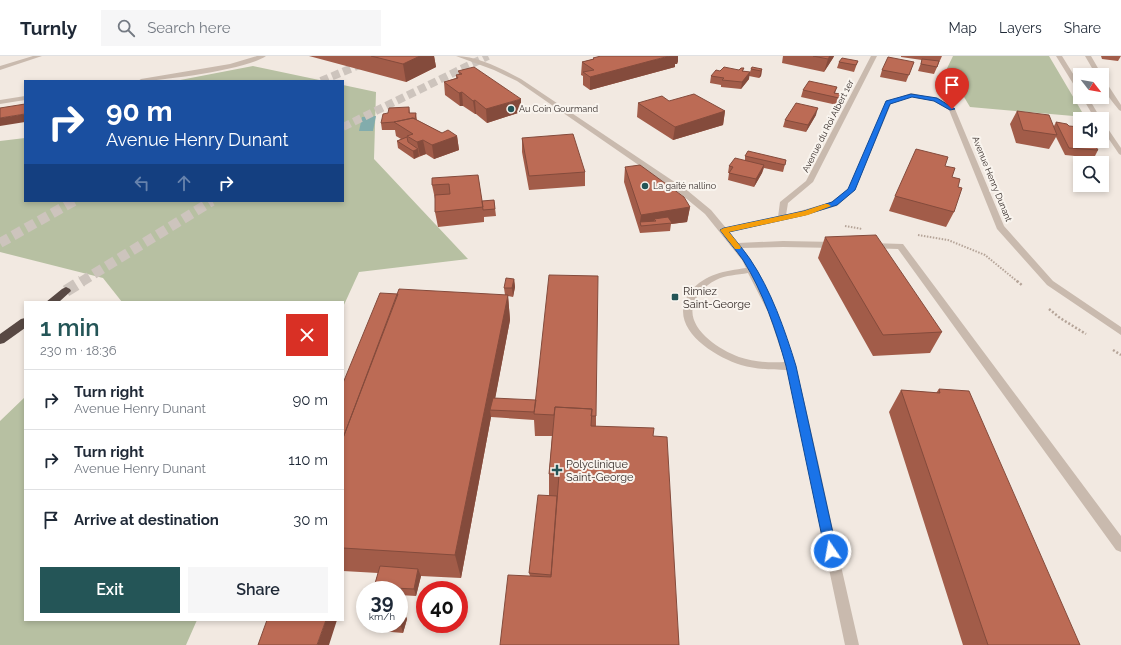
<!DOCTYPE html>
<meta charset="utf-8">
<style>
body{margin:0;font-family:Raleway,sans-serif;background:#f6f6f7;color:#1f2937;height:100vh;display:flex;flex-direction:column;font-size:15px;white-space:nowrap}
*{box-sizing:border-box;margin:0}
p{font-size:13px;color:#747a83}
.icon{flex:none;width:22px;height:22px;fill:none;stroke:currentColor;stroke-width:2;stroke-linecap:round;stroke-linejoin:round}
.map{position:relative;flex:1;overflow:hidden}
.sheet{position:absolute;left:24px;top:245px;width:320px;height:320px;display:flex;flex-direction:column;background:#fff;border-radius:0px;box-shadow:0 2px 6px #0003}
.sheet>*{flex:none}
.top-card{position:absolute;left:24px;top:24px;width:320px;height:122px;border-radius:0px;box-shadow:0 2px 6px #0003;background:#1a4fa0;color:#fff;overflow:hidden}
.needle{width:26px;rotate:121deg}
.buttons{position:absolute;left:1073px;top:12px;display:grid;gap:8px}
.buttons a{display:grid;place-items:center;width:36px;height:36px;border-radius:0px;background:#fff;box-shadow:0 2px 6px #0003;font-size:20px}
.speed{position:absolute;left:356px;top:525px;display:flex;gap:8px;font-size:20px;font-weight:700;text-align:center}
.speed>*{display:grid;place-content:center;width:52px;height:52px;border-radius:50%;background:#fff;box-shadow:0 2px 6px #0003;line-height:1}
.speed small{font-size:10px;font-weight:400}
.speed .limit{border:6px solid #d22;background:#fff;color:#111}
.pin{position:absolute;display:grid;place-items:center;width:34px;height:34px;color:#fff;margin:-41px -17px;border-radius:50% 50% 50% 0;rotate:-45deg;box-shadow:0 0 4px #0007}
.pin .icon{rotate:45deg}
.me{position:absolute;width:44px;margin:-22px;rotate:348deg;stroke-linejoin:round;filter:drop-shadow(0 0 3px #0008)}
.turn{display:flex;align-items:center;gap:14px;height:84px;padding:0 16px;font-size:18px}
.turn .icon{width:52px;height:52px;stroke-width:2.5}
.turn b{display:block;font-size:28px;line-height:34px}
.lanes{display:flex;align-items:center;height:38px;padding:0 16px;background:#0003;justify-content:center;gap:20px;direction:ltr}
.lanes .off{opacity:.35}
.round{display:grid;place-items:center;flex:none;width:42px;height:42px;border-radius:0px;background:#f6f6f7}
.overview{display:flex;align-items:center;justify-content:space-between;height:68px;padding:0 16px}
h1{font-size:24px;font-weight:600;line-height:30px;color:#245557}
.primary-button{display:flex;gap:8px;margin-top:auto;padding:8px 16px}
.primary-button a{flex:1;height:46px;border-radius:0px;background:#245557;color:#fff;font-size:16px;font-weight:600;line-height:46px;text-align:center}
.primary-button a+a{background:#f6f6f7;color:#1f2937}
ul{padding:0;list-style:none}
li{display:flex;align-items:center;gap:12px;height:60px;padding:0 16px;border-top:1px solid #e0e1e3}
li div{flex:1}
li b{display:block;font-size:15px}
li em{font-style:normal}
header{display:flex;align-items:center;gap:24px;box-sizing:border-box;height:56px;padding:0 20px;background:#fff;border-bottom:1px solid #e0e1e3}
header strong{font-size:19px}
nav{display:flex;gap:22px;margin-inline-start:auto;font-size:14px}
.search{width:280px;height:36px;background:#f6f6f7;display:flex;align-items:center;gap:10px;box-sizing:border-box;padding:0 14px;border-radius:0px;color:#747a83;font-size:15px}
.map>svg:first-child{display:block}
</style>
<header>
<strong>Turnly</strong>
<div class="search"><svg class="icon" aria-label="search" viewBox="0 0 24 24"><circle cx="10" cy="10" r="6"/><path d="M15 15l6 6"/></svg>Search here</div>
<nav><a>Map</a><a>Layers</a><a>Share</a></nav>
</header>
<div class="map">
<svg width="1121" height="589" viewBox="0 0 1121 589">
<rect width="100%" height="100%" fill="#f2e9e1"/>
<path fill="#b7c0a2" d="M953,0h96l36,61 -115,-10 -6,-10 -28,-6z
M253,10l71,15h-149z
M343,29l33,7 -2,67 94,100 -109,13 -16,35v-5h-221l-19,-24 -103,-26v-111l25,-3v63h318z
M25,341v223h172l-11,25h-186v-224z"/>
<path fill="#82acac" d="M376,60l-3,15h-14l3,-14z"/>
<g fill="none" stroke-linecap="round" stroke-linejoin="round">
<path stroke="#cdc4bd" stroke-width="8" stroke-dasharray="8 4" stroke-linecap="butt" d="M321,25l60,-25
M343,71l145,-71"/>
<path stroke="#cdc4bd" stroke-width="10" stroke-dasharray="10 5" stroke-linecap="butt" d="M0,187l74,-42
M81,226l131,-81"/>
<path stroke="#cdc4bd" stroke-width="12" stroke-dasharray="12 6" stroke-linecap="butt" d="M66,235l16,-10"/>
<path stroke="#b5a498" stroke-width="2" stroke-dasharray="1.5 1.5" stroke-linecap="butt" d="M845,170l17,3
M918,179l30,5 37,15 33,27"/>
<path stroke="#b5a498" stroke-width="2.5" stroke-dasharray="2 2" stroke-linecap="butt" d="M1017,225l6,5
M1049,253l11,9 26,16
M1113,294l8,5"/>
<path fill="#c9baae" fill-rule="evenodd" d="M33,0h9l-42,14v-4z
M257,0h9c-18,13 -104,25 -128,25l3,-2 89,-15z
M456,0c22,0 46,13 65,23l167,112 23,19 15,18 52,-11 2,-15 26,-21 65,-125h6l-64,126 -25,21 -2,12 45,-13 17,-13 38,-87 25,-9 26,6 18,10 49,117 49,55 68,46v8l-74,-50 -50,-56 -48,-119 -16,-9 -22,-4 -20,7 -36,86 -18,16 -32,9 -76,17 9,11 45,-2 53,1 4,3 -4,3 -53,-1 -41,1c45,62 59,139 76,213 13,61 27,123 41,184h-14l-58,-275c-16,0 -31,-1 -46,-5 -29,-9 -77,-40 -50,-74 14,-17 34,-20 55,-23l-4,-8 -37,-46 -23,-19 -165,-114 -23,-11zM748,217l20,39 17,50c-15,1 -31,0 -46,-5 -24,-9 -62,-35 -40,-63 4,-6 11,-11 17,-14 10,-5 21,-5 32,-7z
M1056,0h6l18,29v7l-3,-2z
M1085,0h6l11,19h-6z
M1102,22l2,1 17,26v6l-2,-1c-7,-9 -17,-19 -17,-32z
M25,40v4l-25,4v-4z
M1082,41h6l13,22h-6z
M1102,66l2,1 17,25v7l-2,-1 -17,-25z
M870,187l33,1 218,292v16l-5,-2 -218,-301 -31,-1 -1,-2 1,-2z"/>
<path fill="#584944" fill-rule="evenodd" d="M66,231l4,2 1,2 -12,11h-13l16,-13z
M25,262v10l-21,15 -4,1v-10l21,-15z"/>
</g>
<path fill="#a25c49" d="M309,0h125l2,11 -30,15z
M783,0h51l-1,2 -9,14 -42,-9z
M901,0h41l-8,18 -16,-3 4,-11 -21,-3z
M1101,0h20l-3,5 -16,-2z
M593,2l85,3 -1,3h-2v3l-85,23 -7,-5v-9l-2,-1 1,-13 11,-3z
M858,5l-4,11 -17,-4 2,-6z
M914,6l-8,20 -26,-5 2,-7z
M744,12l-1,3 7,1 1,-3h11l-1,7 -2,2 -10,-2v3l-8,10 -20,-2v-2l-11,-2 1,-7 9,-5 19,-1z
M458,15l63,41 -34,11 -11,-9h-1l-12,-8h-3l-15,-11 -1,-13 12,-4v-3l3,-1z
M837,31l-2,6 5,1 -3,11 -36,-8 2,-7z
M669,45l56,10 -2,14 -50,15 -36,-23 1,-14z
M409,51l1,6h6l1,7 25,13 15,3 2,14 -25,9 -8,-5 -12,5 -16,-11 -1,-7 4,-2 -5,-3 -1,-6h-13l-1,-7 7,-10z
M1017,55l37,15 2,-4 13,4 29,24 -4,8 -29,-3 -9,-18 -7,12 -33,-6 -6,-19z
M816,59l-10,17 -23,-5 2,-7z
M522,82l63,34v14l-56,4 -7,-38z
M745,100l41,4 -3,12 -19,-4 -2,5 -8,14 -26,-7 1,-7h-1l1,-7 16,-6z
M945,110l7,11 2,35 -8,15 -57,-16 6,-15z
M625,111l65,40 -3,15 -16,2 -1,7 -30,2 -16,-51z
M478,119l4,27 12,-2 2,16 -12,1v5l-46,5 -3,-15v-13l-3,-14z
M825,181l117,95 -12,21 -57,3 -55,-98z
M514,223l1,8 -2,10 -5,-1 2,24 -15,78 101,18v11l57,9 26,209 -149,-69 -1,-3 20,-77v-22l3,-38h-17l-1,-16 -43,-3 -30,161 -40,-2 -5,20 -17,-1v-5h-23l-2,-3 4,-14 -35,-2v-188l55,-89 107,1 -1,-7z
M939,333l141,256h-117l-74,-233 12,-22 35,3z
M404,556l3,7 -4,14 -23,-2 -3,-7z"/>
<path fill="#844b3c" d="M420,0h14l2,11 -30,15 -3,-18z
M669,0h9v5l-1,3h-2v3l-85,23v-13z
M830,0h4l-1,2 -9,14 4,-13z
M762,13l-1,7 -2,2 2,-7z
M750,16l-1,7 -8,10 1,-7z
M462,36l1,14h-3l-1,-13z
M521,43v13l-34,11 -1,-14z
M475,44l1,14h-1l-2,-13z
M818,52l-2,7 -10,17 2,-7z
M725,55l-2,14 -50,15 2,-13z
M25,58v8l-25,4v-8z
M457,80l2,14 -25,9 -2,-14z
M423,84l3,14 -6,2 -3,-14z
M418,93l1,7 -5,3 -1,-8z
M764,109l-2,8 -8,14 2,-8z
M690,151l-3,15 -16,2 1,-1 -18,-4v6l-14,-3 1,-7z
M514,223l1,8 -2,10 -1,-9z
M508,239l2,25 -17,90h-3l1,7 -30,161 -6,-23z
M418,513l3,7 -5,20 -2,-7z
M404,556l3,7 -4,14 -2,-7z
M326,564h11l-8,25h-12z"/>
<path fill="#bc6b55" stroke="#844b3c" d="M371,0h49l-17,8z
M601,0h68l-79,21 -7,-5 11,-2 -12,-8 12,-3 -1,-1z
M813,0h17l-2,3z
M888,1l26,5 -5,13 -27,-5z
M842,2l16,3 -2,4 -17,-3z
M922,3l17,2 -2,6 -16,-3z
M474,11l47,32 -35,10 -11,-9 -2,1 -11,-9 -3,1 -15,-11 14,-4 -2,-3 6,-1 -4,-3z
M724,11l15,3 2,-2h3l-2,3 8,1 -8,10 -20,-2 2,-2 -13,-2 5,-6 4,1z
M752,11l10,2 -1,2 -10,-2z
M809,25l28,6 -3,6 6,1 -1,4 -36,-8z
M694,38l31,17 -50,16 -37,-24 24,-7 7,5z
M796,47l22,5 -10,17 -23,-5z
M25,48v10l-25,4v-10z
M409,51v6h7l-1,6 -2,-1 -19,4 -13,1 2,-9 5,-1 1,-5z
M1017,55l32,4 8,20 -34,-5z
M413,62l29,15 6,-3 9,6 -25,9 -9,-5 -6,2 -10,-6 6,-2 -19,-12z
M1056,66l11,2 2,2 11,1v14h12l6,9 -29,-2z
M573,78l12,38 -56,4 -7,-38z
M407,81l1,5 10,7 -5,2 -16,-10z
M916,93l32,8 -3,9 10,2 -3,9 8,2 -2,8 4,1 -8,24 -59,-16z
M748,95l38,9 -1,5 -40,-9z
M735,102l29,7 -8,14 -27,-6 4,-6 -4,-1z
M640,109l44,32 6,10 -49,8 -16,-48z
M478,119l5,32 -48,5v-17l15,-1 -1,-10 -17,1v-7z
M494,144l1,9 -12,1 -1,-9z
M668,161l4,6 -31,3 -1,-4 16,-1 -2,-2z
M876,179l66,97 -59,3 -58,-98z
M549,219l49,1 -2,140h-5l1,-7 -37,-2 -1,8 -20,-1z
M506,222l8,1 -2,9h-8z
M399,233l109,6 -53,260 -112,-7v-110z
M380,237l18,1 -55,144v-55z
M939,333l30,2 111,254h-92l-87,-255 39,3z
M493,342l43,2 -2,12 -44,-2z
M555,351l37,2 -1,17 63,2 -1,8 14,1 12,208h-179l8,-70 43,2 8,-102 -10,-1z
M538,439l19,1 -6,79 -22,-2z
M380,510l38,3 -4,20 -40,-2z
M399,556h5l-3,14 -23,-2h21z
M267,564h59l-9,25h-59z"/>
<path fill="#1a73e8" stroke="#114b97" d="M911,38l26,4 18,11 -5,1 -16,-9 -22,-4 -22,7 -35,86 -18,15 -32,10 -76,17c7,9 14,17 21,27 21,31 35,71 46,107l41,185 -2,4 -4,1 -4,-1 -2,-4 -39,-185c-10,-36 -23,-74 -43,-106 -7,-10 -15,-19 -23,-30l4,-2 80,-17 28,-9 16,-13 38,-88z"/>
<path fill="#f59e0b" d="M825,148h3l3,2 -23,9 -79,17 12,15 -1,2h-5l-15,-19 4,-2 80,-17z"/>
<g fill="#245557" stroke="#f9f4ee" stroke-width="1.5">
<circle cx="511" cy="53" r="4"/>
<circle cx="645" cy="130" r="4"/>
<rect x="671" y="237" width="8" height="8" rx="2"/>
<path d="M555 408h4v4h4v4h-4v4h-4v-4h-4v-4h4z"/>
</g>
<g text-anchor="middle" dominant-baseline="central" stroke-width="4" stroke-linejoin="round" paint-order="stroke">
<g font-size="9" fill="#382f2c" stroke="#f9f4ee" text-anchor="start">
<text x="519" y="53">Au Coin Gourmand</text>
<text x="653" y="130">La gaîté nallino</text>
</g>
<g font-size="9" fill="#382f2c" stroke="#f9f4ee">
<text transform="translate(828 70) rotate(-63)">Avenue du Roi Albert 1er</text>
<text transform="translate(992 123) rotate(68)">Avenue Henry Dunant</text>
</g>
<g font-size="11" fill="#382f2c" stroke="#f9f4ee" text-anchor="start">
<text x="683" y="235">Rimiez<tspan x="683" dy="13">Saint-George</tspan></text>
<text x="566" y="408">Polyclinique<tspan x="566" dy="13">Saint-George</tspan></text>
</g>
</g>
</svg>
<div class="buttons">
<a><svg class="needle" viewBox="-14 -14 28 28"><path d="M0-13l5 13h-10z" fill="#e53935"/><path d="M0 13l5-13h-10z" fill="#747a83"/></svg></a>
<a><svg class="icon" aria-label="sound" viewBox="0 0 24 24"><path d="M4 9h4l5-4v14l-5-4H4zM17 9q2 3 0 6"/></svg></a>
<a><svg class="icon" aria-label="search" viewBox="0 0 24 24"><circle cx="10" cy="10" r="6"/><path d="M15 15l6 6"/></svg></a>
</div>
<div class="speed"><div>39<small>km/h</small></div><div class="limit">40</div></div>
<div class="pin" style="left:952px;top:53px;background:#d93025"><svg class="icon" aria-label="arrive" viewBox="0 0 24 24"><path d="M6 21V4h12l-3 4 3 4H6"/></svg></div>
<svg class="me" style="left:831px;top:495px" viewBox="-20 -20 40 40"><circle r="17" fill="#1a73e8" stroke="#fff" stroke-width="3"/><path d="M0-11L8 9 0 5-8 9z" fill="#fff"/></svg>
<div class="top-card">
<div class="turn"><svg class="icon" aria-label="right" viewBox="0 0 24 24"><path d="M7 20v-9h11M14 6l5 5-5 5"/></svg><div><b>90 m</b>Avenue Henry Dunant</div></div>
<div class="lanes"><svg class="icon off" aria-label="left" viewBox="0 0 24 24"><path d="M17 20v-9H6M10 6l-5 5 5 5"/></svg><svg class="icon off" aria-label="ahead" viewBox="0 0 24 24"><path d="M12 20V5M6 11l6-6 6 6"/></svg><svg class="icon" aria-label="right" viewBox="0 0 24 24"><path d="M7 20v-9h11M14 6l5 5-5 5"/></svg></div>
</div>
<section class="sheet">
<div class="overview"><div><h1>1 min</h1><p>230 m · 18:36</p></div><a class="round" style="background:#d93025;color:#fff"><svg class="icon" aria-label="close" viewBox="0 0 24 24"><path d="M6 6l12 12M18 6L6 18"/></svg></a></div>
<ul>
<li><svg class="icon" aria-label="right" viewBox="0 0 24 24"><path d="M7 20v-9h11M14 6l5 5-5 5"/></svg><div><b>Turn right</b><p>Avenue Henry Dunant</p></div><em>90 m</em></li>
<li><svg class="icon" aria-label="right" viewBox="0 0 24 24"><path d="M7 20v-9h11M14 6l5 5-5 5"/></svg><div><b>Turn right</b><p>Avenue Henry Dunant</p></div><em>110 m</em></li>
<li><svg class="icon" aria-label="arrive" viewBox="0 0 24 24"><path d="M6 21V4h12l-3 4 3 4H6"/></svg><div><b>Arrive at destination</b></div><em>30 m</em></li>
</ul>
<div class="primary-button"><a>Exit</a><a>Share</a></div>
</section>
</div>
